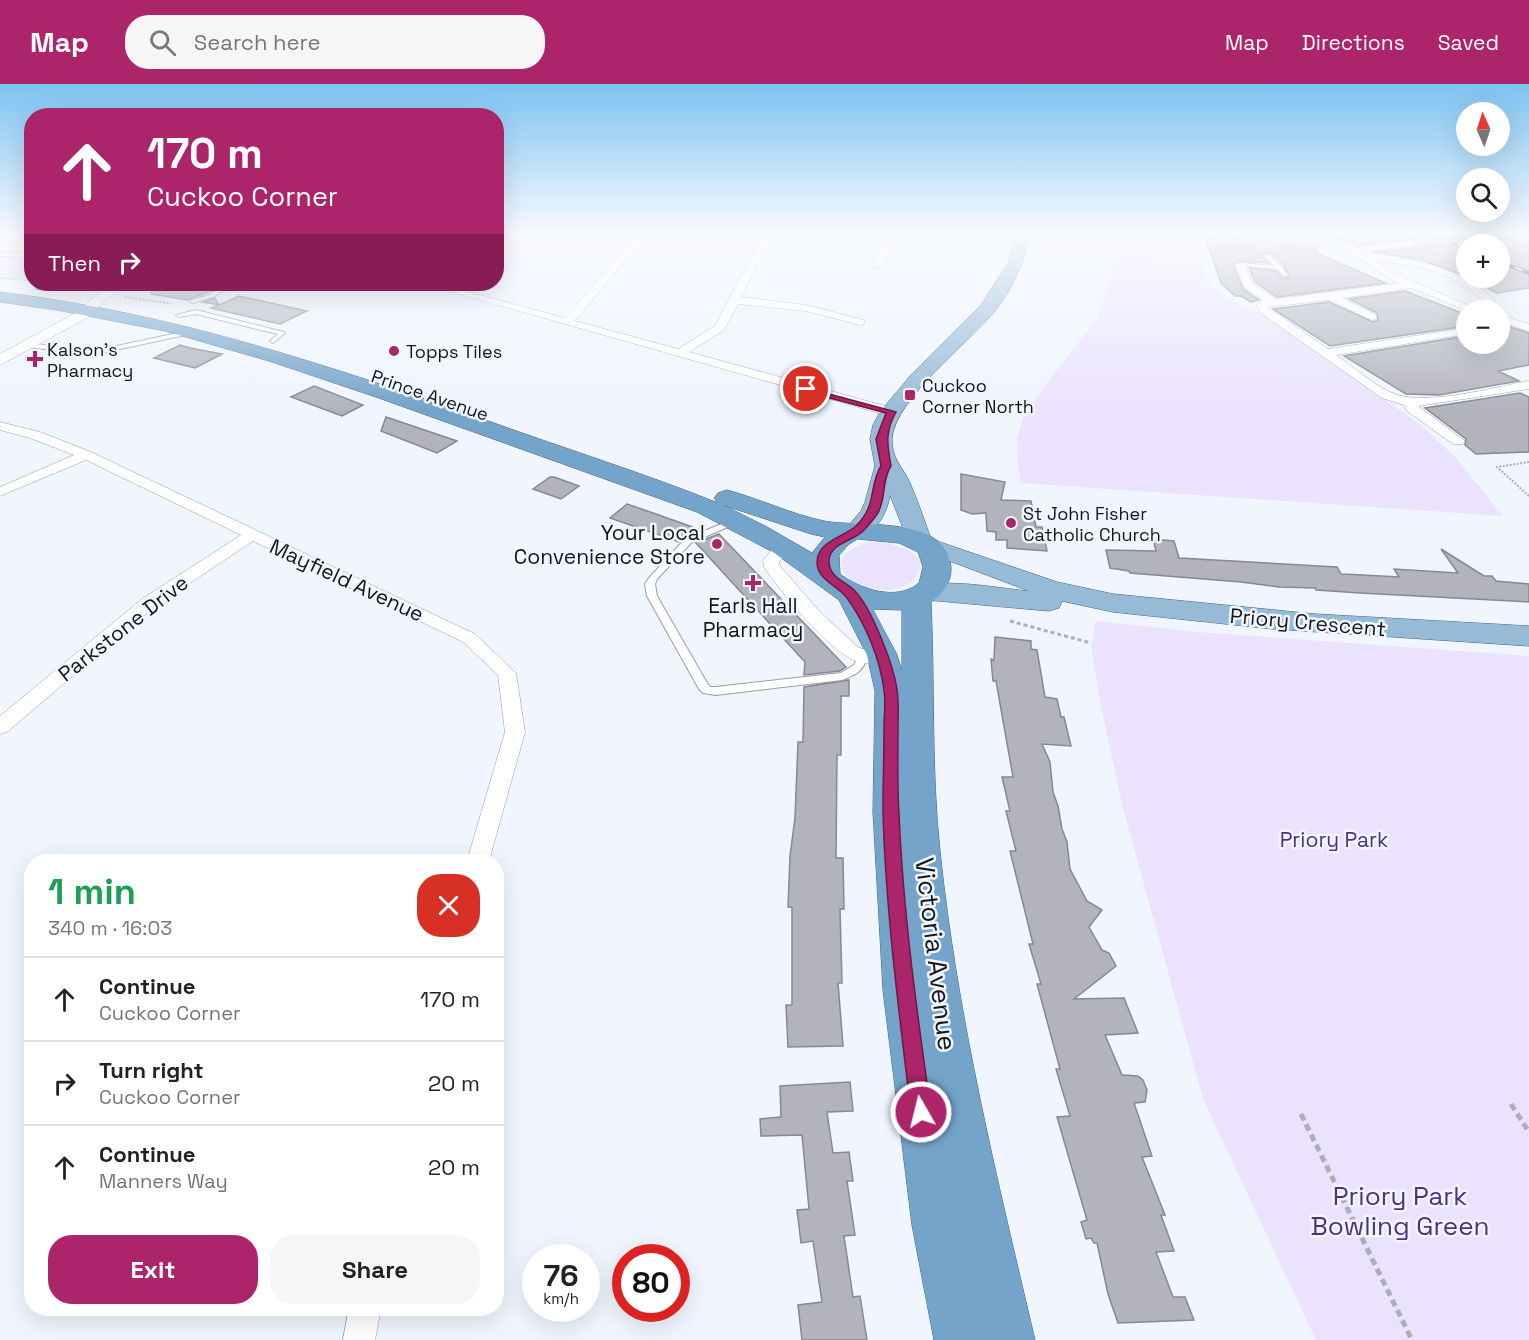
<!DOCTYPE html>
<meta charset="utf-8">
<style>
body{margin:0;font-family:"Space Grotesk",sans-serif;background:#f6f6f6;color:#222;height:100vh;display:flex;flex-direction:column;font-size:22px;white-space:nowrap}
*{box-sizing:border-box;margin:0}
p{font-size:20px;color:#767676}
.icon{flex:none;width:33px;height:33px;fill:none;stroke:currentColor;stroke-width:2;stroke-linecap:round;stroke-linejoin:round}
.map{position:relative;flex:1;overflow:hidden}
.sheet{position:absolute;left:24px;top:770px;width:480px;height:462px;display:flex;flex-direction:column;background:#fff;border-radius:24px;box-shadow:0 6px 24px #0002}
.sheet>*{flex:none}
.hud{position:absolute;left:24px;top:24px;width:480px;height:183px;border-radius:24px;box-shadow:0 6px 24px #0002;background:#ac246a;color:#fff;overflow:hidden}
.needle{width:39px;rotate:357deg}
.tools{position:absolute;left:1456px;top:18px;display:grid;gap:12px}
.tools a{display:grid;place-items:center;width:54px;height:54px;border-radius:50%;background:#fff;box-shadow:0 6px 24px #0002;font-size:30px}
.speed{position:absolute;left:522px;top:1160px;display:flex;gap:12px;font-size:30px;font-weight:700;text-align:center}
.speed>*{display:grid;place-content:center;width:78px;height:78px;border-radius:50%;background:#fff;box-shadow:0 6px 24px #0002;line-height:1}
.speed small{font-size:15px;font-weight:400}
.speed .limit{border:9px solid #d22;background:#fff;color:#111}
.pin{position:absolute;display:grid;place-items:center;width:51px;height:51px;color:#fff;margin:-26px;border:3px solid #fff;border-radius:50%;box-shadow:0 2px 6px #0007}
.me{position:absolute;width:66px;margin:-33px;rotate:352deg;stroke-linejoin:round;filter:drop-shadow(0 0 4px #0008)}
.turn{display:flex;align-items:center;gap:21px;height:126px;padding:0 24px;font-size:27px}
.turn .icon{width:78px;height:78px;stroke-width:2.5}
.turn b{display:block;font-size:42px;line-height:51px}
.then{display:flex;align-items:center;height:57px;padding:0 24px;background:#0003;gap:12px;font-size:22px}
.round{display:grid;place-items:center;flex:none;width:63px;height:63px;border-radius:24px;background:#f6f6f6}
.overview{display:flex;align-items:center;justify-content:space-between;height:102px;padding:0 24px}
h1{font-size:36px;font-weight:700;line-height:45px;color:#1e9e55}
.cta{display:flex;gap:12px;margin-top:auto;padding:12px 24px}
.cta a{flex:1;height:69px;border-radius:24px;background:#ac246a;color:#fff;font-size:24px;font-weight:700;line-height:69px;text-align:center}
.cta a+a{background:#f6f6f6;color:#222}
ul{padding:0;list-style:none}
li{display:flex;align-items:center;gap:18px;height:84px;padding:0 24px;border-top:2px solid #e0e0e0}
li div{flex:1}
li b{display:block;font-size:22px}
li em{font-style:normal}
header{display:flex;align-items:center;gap:36px;box-sizing:border-box;height:84px;padding:0 30px;background:#ac246a;color:#fff}
header strong{font-size:28px}
nav{display:flex;gap:33px;margin-inline-start:auto;font-size:21px}
.search{width:420px;height:54px;background:#f6f6f6;display:flex;align-items:center;gap:15px;box-sizing:border-box;padding:0 21px;border-radius:24px;color:#767676;font-size:22px}
.map>svg:first-child{display:block}
</style>
<header>
<strong>Map</strong>
<div class="search"><svg class="icon" aria-label="search" viewBox="0 0 24 24"><circle cx="10" cy="10" r="6"/><path d="M15 15l6 6"/></svg>Search here</div>
<nav><a>Map</a><a>Directions</a><a>Saved</a></nav>
</header>
<div class="map">
<svg width="1529" height="1256" viewBox="0 0 1529 1256">
<rect width="100%" height="100%" fill="#f0f5fe"/>
<path fill="#ebe3fe" d="M1117,171l83,4 4,20 21,19 36,16 160,111 37,35 45,56 -482,-33 -4,-23v-21l8,-27 73,-95z
M0,174l31,2v19l-31,-2z
M870,458c15,-1 63,8 47,33 -12,21 -52,17 -68,3 -20,-18 3,-32 21,-36z
M1096,537l102,11 331,24v684h-213l-113,-241 -80,-291 -23,-106 -9,-56z"/>
<path fill="#b2b3bd" stroke="#878891" stroke-width="1.5" d="M1318,149h211v55l-32,5 -29,-15h32v-34h-33v33l-45,-17 -49,-8 40,-4 4,-3 -2,-6 -50,5 -5,3 -11,-6z
M1217,152l101,10 -2,7 70,30 -109,14 -22,-15 -6,-14 27,3 6,7h7l-5,-13 -13,-12h-6l-2,4 5,6 -28,-2 -7,3 10,25 16,11 -8,2 -10,-6h-6l-14,-13 -16,-46 12,1z
M153,200h53l5,7 -24,9 -36,-6z
M1405,207l62,24v11l-137,20 -57,-37 56,-7 44,20 5,-2 -1,-7 -28,-14z
M239,212l32,7 36,8 -27,13 -69,-16 8,-3 -16,-3 12,-4 4,7z
M1500,240l29,9v32l-31,6 21,10 -80,14 -33,-1 -62,-38 123,-20v8h33z
M180,261l10,3 32,6 -27,14 -41,-10z
M314,302l49,19 -21,11 -51,-19z
M1520,309l9,4v55l-53,2 -11,-9 1,-6 -41,-31z
M386,333l71,24 -20,12 -56,-22z
M961,390l44,8 -4,18 30,1 5,26h6l5,24 -40,-3v-8h-11v-8l-9,-1 -1,-18 -14,1 -11,-4z
M550,393h4l25,9 -18,13 -28,-10z
M627,420l29,10 45,16 -17,7 -5,5 -69,-24z
M719,450l21,22 106,111 -6,4 -36,4 1,-13 -109,-119z
M1153,455l21,2 5,17 158,9 4,7 22,1 36,2 -5,-8 64,4 -17,-24 43,27h8l4,5 33,3v18l-169,-9 -44,-3 -1,-2 -36,-1 -38,-5 -111,-9 -1,-2 -19,-3 -4,-18 50,1z
M995,553l36,4v8l6,1 8,47 12,2 4,18h3l7,29 -29,-2 8,18 3,30 5,14 4,23 5,13 3,27 17,32 15,9 -13,17 13,23 7,3 7,13 -42,33 50,-1 14,35 -33,2 17,40 16,1 5,4 4,10 -2,12 -11,1 18,53 -10,1 23,58h-4l13,36 -18,1 17,45h12l9,23 -76,3 -10,-29 -11,-51h-3l-3,-5 -5,1 -5,-17 6,-2 -30,-103 13,-1 -14,-47h4l-23,-85h4l-12,-40h4l-23,-93h6l-10,-40h4l-8,-34h11l-17,-96h-3l-2,-22 3,1z
M849,596v16h-8v59h-4l-1,103h7l1,51h-4l2,74h-4l5,63 -55,1 -2,-42h6v-98h-4l2,-51 5,-38 3,-76h5l1,-55z
M850,998l3,29 -26,1 6,41 16,-1 4,29h-6l8,54 -11,1 9,61 7,-1 7,44h-65l-4,-35 24,-3 -9,-61 -12,2 -4,-33 12,-1 -7,-74 -41,1 -1,-17 21,-2 -1,-31z"/>
<g fill="none" stroke-linecap="round" stroke-linejoin="round">
<g stroke="#999ea6" stroke-width="2">
<path id="service" d="M0,168l21,1 11,-1v3l-11,2 -21,-1z
M1265,171h4l13,12 6,9h-4l-7,-7 -40,-4 3,-2 34,3 -9,-9z
M145,200h6l-6,4h-4v-2z
M227,200h6l-20,13 -21,6 -3,-2 20,-6z
M196,226l88,22 1,1 -12,10 -3,-2 8,-7 -82,-20 -17,3 -3,-2z
M192,246l3,2 -1,1 -101,22 -65,-8 -3,-2 3,-2 65,8z
M736,434l4,2 -1,2 -48,21 -34,36 -2,5 2,12 50,87 3,4h6l125,-14 13,-8 5,-10 3,-1 5,3c-3,14 -12,18 -25,23l-126,15 -13,-2 -4,-4 -52,-93 -2,-12 4,-6 36,-39z"/>
</g>
<g stroke="#999ea6" stroke-width="1">
<path id="minor" d="M509,149h10l-23,21v-9z
M639,149h9l-73,88 103,28 37,-23 49,-93h9l-32,64 65,8 58,15v4l-4,1 -54,-14 -68,-7 -14,26 -35,22 207,57 2,3 -2,3h-10l-462,-131h15l126,34z
M886,149h9l-12,33 -9,2 -1,-2z
M1230,149c35,0 102,-3 131,17l1,-3 3,-1 50,-5v4l-3,1 -49,5 4,3c39,1 116,18 132,56h-10c-20,-35 -75,-46 -112,-49l21,14 81,35 -12,1 -56,-23 -69,10 34,17v4l-4,1 -43,-20 -62,7 61,42 139,-21v6l-131,21c18,12 35,28 54,37 32,16 104,-5 139,-11v8l-111,17 47,35 -2,3h-10l-46,-33 -3,-6 -22,-7 -120,-84 -6,-8 7,-6 -18,-12 -10,-23 9,-2 9,21 23,15 124,-16 -10,-4 -46,-32z
M1500,231l29,9v7l-29,-9z
M0,338l40,10 51,20 384,182 41,39 9,59 -36,129h-22l38,-129 -7,-57 -35,-33 -210,-101 -99,66 -147,125 -7,2v-18l142,-117 99,-64 -155,-75 -86,36v-9l74,-32 -44,-17 -30,-8z
M784,458l8,5 -13,15 1,4 40,46 38,35c11,6 19,0 30,4l3,4 -3,4c-10,3 -21,6 -32,2 -27,-10 -75,-69 -92,-94l-1,-6c5,-7 12,-17 21,-19z
M349,1224h32l-6,32h-32z"/>
</g>
<g stroke="#999ea6" stroke-width="1">
<path id="tertiary" d="M109,200h14l-36,34 -87,47v-11l77,-42z"/>
</g>
<g stroke="#3c6484" stroke-width="1">
<path id="primary" d="M1016,149h15c-7,29 -18,55 -36,78 -25,31 -100,88 -103,127 -1,21 11,29 18,45 8,18 14,37 21,56l126,43 56,12 202,20 214,12v20l-256,-17 -160,-17 -51,-11 -3,7 -10,3 -133,-12 -4,-6 4,-6c35,-9 78,1 113,4l-119,-45 -20,-51c-3,21 -19,47 -42,41l-4,-5 17,-20 4,-9 10,-36 -5,-27 3,-14 7,-13 31,-37 70,-70 27,-42z"/>
</g>
<g stroke="#3c6484" stroke-width="1">
<path id="trunk" d="M34,200h67l-3,4 -6,1 -50,1 -6,-1z
M0,208c173,21 327,73 491,130 75,27 152,51 227,81l-4,-5 4,-5 9,-3c33,9 64,24 97,31 35,7 124,-7 127,47 1,14 -10,28 -20,34 4,83 0,167 9,249 17,165 57,328 95,489h-101l-22,-115 -29,-235 -10,-178 2,-121 -8,-36 -28,-55 -66,-48 -76,-40 -321,-115 -107,-36 -104,-30 -108,-21 -57,-8zM723,421l88,29 14,3 -13,16 -45,-26zM858,455l41,4 19,9 5,15 -4,16c-22,19 -59,6 -79,-9l-1,-19 9,-10zM873,525l29,1v61l-5,-16z"/>
</g>
<path stroke="#abafb7" stroke-width="2" stroke-dasharray="2 1.5" stroke-linecap="butt" d="M0,194l26,2
M125,213l48,7
M1529,378l-32,5 32,29"/>
<path stroke="#abafb7" stroke-width="3" stroke-dasharray="4 3" stroke-linecap="butt" d="M1010,537l81,22"/>
<path stroke="#abafb7" stroke-width="5" stroke-dasharray="7 4.5" stroke-linecap="butt" d="M1511,1020l18,28
M1301,1030l111,226"/>
<use href="#service" fill="#fff" fill-rule="evenodd"/>
<use href="#minor" fill="#fff" fill-rule="evenodd"/>
<use href="#tertiary" fill="#fff" fill-rule="evenodd"/>
<use href="#primary" fill="#97bbd7" fill-rule="evenodd"/>
<use href="#trunk" fill="#74a4ca" fill-rule="evenodd"/>
<g stroke="#37383d" stroke-width="4">
<path id="rail" d="M1428,149l39,16
M1500,178l29,11"/>
</g>
<use href="#rail" stroke="#f0f5fe" stroke-width="2" stroke-dasharray="8" stroke-linecap="butt"/>
</g>
<linearGradient id="sky" x2="0" y2="1"><stop stop-color="#7dc2f0"/><stop offset="0.46" stop-color="#f8faff"/><stop offset="1" stop-color="#f8faff" stop-opacity="0"/></linearGradient>
<rect width="1529" height="325" fill="url(#sky)"/>
<path fill="#ac246a" stroke="#701745" stroke-width="1.5" d="M803,303l93,25c-11,20 -9,32 -5,54 -9,14 -5,27 -11,42 -2,8 -11,16 -16,22 -9,11 -36,13 -35,32 1,16 16,19 26,29 17,18 39,75 42,99 2,12 1,25 1,37 0,29 -1,58 1,86 4,100 18,199 32,299l-3,6 -7,3 -7,-3 -3,-6c-12,-100 -25,-199 -28,-299 0,-29 1,-58 1,-86 0,-12 2,-25 0,-37 -4,-31 -18,-66 -37,-92 -10,-14 -35,-19 -29,-42 5,-16 27,-20 38,-30 22,-22 12,-39 25,-60l-5,-27 10,-26 -83,-22z"/>
<g fill="#ac246a" stroke="#f0f5fe" stroke-width="2">
<circle cx="394" cy="267" r="6"/>
<path d="M32 266h6v6h6v6h-6v6h-6v-6h-6v-6h6z"/>
<rect x="904" y="305" width="12" height="12" rx="3"/>
<circle cx="1011" cy="439" r="6"/>
<circle cx="717" cy="460" r="6"/>
<path d="M750 490h6v6h6v6h-6v6h-6v-6h-6v-6h6z"/>
</g>
<g text-anchor="middle" dominant-baseline="central" stroke-width="5" stroke-linejoin="round" paint-order="stroke">
<g font-size="18" fill="#15161a" stroke="#f0f5fe" text-anchor="start">
<text x="47" y="265">Kalson's<tspan x="47" dy="21">Pharmacy</tspan></text>
<text x="406" y="267">Topps Tiles</text>
<text x="922" y="301">Cuckoo<tspan x="922" dy="21">Corner North</tspan></text>
<text x="1023" y="429">St John Fisher<tspan x="1023" dy="21">Catholic Church</tspan></text>
</g>
<g font-size="18" fill="#15161a" stroke="#f0f5fe">
<text transform="translate(430 311) rotate(19)">Prince Avenue</text>
</g>
<g font-size="21" fill="#15161a" stroke="#f0f5fe" text-anchor="end">
<text x="705" y="448">Your Local<tspan x="705" dy="24">Convenience Store</tspan></text>
<text x="753" y="521" text-anchor="middle">Earls Hall<tspan x="753" dy="24">Pharmacy</tspan></text>
</g>
<g font-size="21" fill="#15161a" stroke="#f0f5fe">
<text transform="translate(347 496) rotate(25)">Mayfield Avenue</text>
<text transform="translate(1308 538) rotate(5)">Priory Crescent</text>
<text transform="translate(123 544) rotate(-38)">Parkstone Drive</text>
</g>
<g font-size="21" fill="#503080" stroke="#f0f5fe">
<text x="1334" y="755">Priory Park</text>
</g>
<g font-size="26" fill="#15161a" stroke="#f0f5fe">
<text transform="translate(936 870) rotate(83)">Victoria Avenue</text>
</g>
<g font-size="26" fill="#503080" stroke="#f0f5fe">
<text x="1400" y="1112">Priory Park<tspan x="1400" dy="30">Bowling Green</tspan></text>
</g>
</g>
</svg>
<div class="tools">
<a><svg class="needle" viewBox="-14 -14 28 28"><path d="M0-13l5 13h-10z" fill="#e53935"/><path d="M0 13l5-13h-10z" fill="#767676"/></svg></a>
<a><svg class="icon" aria-label="search" viewBox="0 0 24 24"><circle cx="10" cy="10" r="6"/><path d="M15 15l6 6"/></svg></a>
<a>+</a>
<a>−</a>
</div>
<div class="speed"><div>76<small>km/h</small></div><div class="limit">80</div></div>
<div class="pin" style="left:806px;top:305px;background:#d93025"><svg class="icon" aria-label="arrive" viewBox="0 0 24 24"><path d="M6 21V4h12l-3 4 3 4H6"/></svg></div>
<svg class="me" style="left:921px;top:1028px" viewBox="-20 -20 40 40"><circle r="17" fill="#ac246a" stroke="#fff" stroke-width="3"/><path d="M0-11L8 9 0 5-8 9z" fill="#fff"/></svg>
<div class="hud">
<div class="turn"><svg class="icon" aria-label="ahead" viewBox="0 0 24 24"><path d="M12 20V5M6 11l6-6 6 6"/></svg><div><b>170 m</b>Cuckoo Corner</div></div>
<div class="then">Then<svg class="icon" aria-label="right" viewBox="0 0 24 24"><path d="M7 20v-9h11M14 6l5 5-5 5"/></svg></div>
</div>
<section class="sheet">
<div class="overview"><div><h1>1 min</h1><p>340 m · 16:03</p></div><a class="round" style="background:#d93025;color:#fff"><svg class="icon" aria-label="close" viewBox="0 0 24 24"><path d="M6 6l12 12M18 6L6 18"/></svg></a></div>
<ul>
<li><svg class="icon" aria-label="ahead" viewBox="0 0 24 24"><path d="M12 20V5M6 11l6-6 6 6"/></svg><div><b>Continue</b><p>Cuckoo Corner</p></div><em>170 m</em></li>
<li><svg class="icon" aria-label="right" viewBox="0 0 24 24"><path d="M7 20v-9h11M14 6l5 5-5 5"/></svg><div><b>Turn right</b><p>Cuckoo Corner</p></div><em>20 m</em></li>
<li><svg class="icon" aria-label="ahead" viewBox="0 0 24 24"><path d="M12 20V5M6 11l6-6 6 6"/></svg><div><b>Continue</b><p>Manners Way</p></div><em>20 m</em></li>
</ul>
<div class="cta"><a>Exit</a><a>Share</a></div>
</section>
</div>
